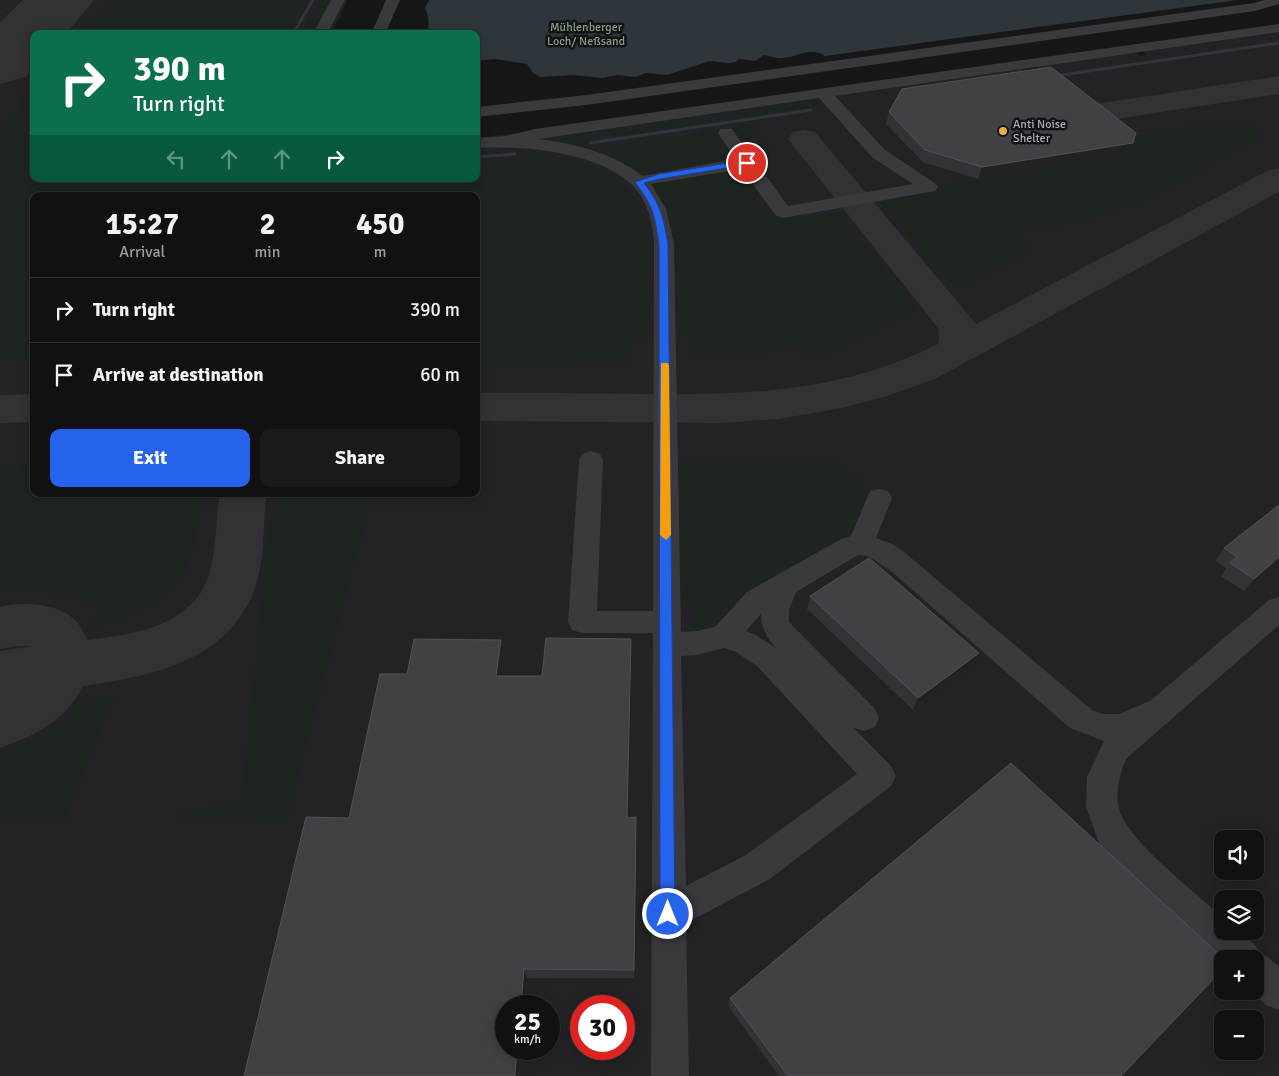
<!DOCTYPE html>
<meta charset="utf-8">
<style>
body{margin:0;font-family:Signika,sans-serif;background:#1a1a1c;color:#f1f3f6;height:100vh;display:flex;flex-direction:column;font-size:19px;white-space:nowrap}
*{box-sizing:border-box;margin:0}
p{font-size:16px;color:#9c9da0}
.icon{flex:none;width:28px;height:28px;fill:none;stroke:currentColor;stroke-width:2;stroke-linecap:round;stroke-linejoin:round}
.map{position:relative;flex:1;overflow:hidden}
.drawer{position:absolute;left:30px;top:192px;width:450px;height:305px;display:flex;flex-direction:column;background:#111113;border-radius:10px;box-shadow:0 2px 12px #0003,0 0 0 1px #303133}
.drawer>*{flex:none}
.banner{position:absolute;left:30px;top:30px;width:450px;height:152px;border-radius:10px;box-shadow:0 2px 12px #0003,0 0 0 1px #303133;background:#0b6e4f;color:#fff;overflow:hidden}
.buttons{position:absolute;left:1214px;top:830px;display:grid;gap:10px}
.buttons a{display:grid;place-items:center;width:50px;height:50px;border-radius:10px;background:#111113;box-shadow:0 2px 12px #0003,0 0 0 1px #303133;font-size:25px}
.speed{position:absolute;left:495px;top:995px;display:flex;gap:10px;font-size:25px;font-weight:700;text-align:center}
.speed>*{display:grid;place-content:center;width:65px;height:65px;border-radius:50%;background:#111113;box-shadow:0 2px 12px #0003,0 0 0 1px #303133;line-height:1}
.speed small{font-size:12px;font-weight:400}
.speed .limit{border:8px solid #d22;background:#fff;color:#111}
.pin{position:absolute;display:grid;place-items:center;width:42px;height:42px;color:#fff;margin:-21px;border:2px solid #fff;border-radius:50%;box-shadow:0 1px 5px #0007}
.me{position:absolute;width:55px;margin:-28px;rotate:0deg;stroke-linejoin:round;filter:drop-shadow(0 0 4px #0008)}
.turn{display:flex;align-items:center;gap:18px;height:105px;padding:0 20px;font-size:22px}
.turn .icon{width:65px;height:65px;stroke-width:2.5}
.turn b{display:block;font-size:35px;line-height:42px}
.lanes{display:flex;align-items:center;height:48px;padding:0 20px;background:#0003;justify-content:center;gap:25px;direction:ltr}
.lanes .off{opacity:.35}
.eta{display:flex;justify-content:space-evenly;align-items:center;height:85px;text-align:center}
.eta b{font-size:30px;font-weight:800;line-height:35px}
.cta{display:flex;gap:10px;margin-top:auto;padding:10px 20px}
.cta a{flex:1;height:58px;border-radius:10px;background:#2563eb;color:#fff;font-size:20px;font-weight:800;line-height:58px;text-align:center}
.cta a+a{background:#1a1a1c;color:#f1f3f6}
ul{padding:0;list-style:none}
li{display:flex;align-items:center;gap:15px;height:65px;padding:0 20px;border-top:1px solid #303133}
li div{flex:1}
li b{display:block;font-size:19px}
li em{font-style:normal}
.map>svg:first-child{display:block}
</style>
<div class="map">
<svg width="1279" height="1076" viewBox="0 0 1279 1076">
<rect width="100%" height="100%" fill="#171719"/>
<path fill="#232326" fill-rule="evenodd" d="M0,0h348l-17,34h-297v145h442v-41l360,-43 182,-27 8,3 10,-2 3,-4 95,-13 6,4 7,-1 -5,-4 137,-20v1045h-1279zM34,196h442v298h-442zM1222,839h33v32h-33zM1222,899h33v32h-33zM1222,959h33v32h-33zM506,1006h43v43h-43zM581,1006h43v43h-43zM1222,1019h33v32h-33z"/>
<path fill="#1e241f" d="M116,0h190l-19,34h-201z
M320,0h12l-18,34h-12z
M34,91v88h442v-15l43,-5 4,-7 -12,-3 -35,4v-4c55,-1 148,6 168,68 7,23 4,48 4,72 0,16 4,33 2,49h-18v22l-90,3 -66,-1v-166h-442v163h-34v-230z
M815,97l10,2 6,7 -39,3 -209,30 3,7 7,3 161,-24 -3,13 -16,-1 2,21 -2,3 -41,7 -2,-3 -7,1 -1,3 -45,6 -111,-37z
M1227,122l22,4 9,7v6l-115,60 -28,11 -30,9 -72,14 19,19 -8,1 -69,35 -76,-88 99,-21 150,-24 -5,-17z
M741,168l20,22 -9,13 12,15 18,-3 4,3 7,1 44,-7 78,97 -93,47 -16,-4 1,-6 -28,-3 -4,7 -6,2 -77,4 -1,-21h-19l-2,-104h6v-4h-6l-8,-24 -11,-19 2,-3z
M675,461l163,2 22,18 7,20 -17,35 -144,88 -5,7 -8,3 -9,-4v-7l14,-1 -1,-12 -20,-5z
M34,464v30h167c-3,21 -4,44 -11,64 -14,40 -58,58 -96,68l6,-23 -79,-16 -21,3v-124z
M281,494h91l-87,329 -32,-1v-3l-77,2 2,-7 64,-12 28,-280z
M114,696l-50,123 -64,-1v-62l68,-32 6,-21z"/>
<path fill="#2e363c" d="M429,0h809l-413,56c-14,-10 -27,1 -42,2 -6,1 -13,-2 -19,-3l-9,6 -16,-2 -3,3 -8,1 -18,-2 -43,14 -21,-2 -11,4 -18,-2 -14,3 -31,-3 -31,2 -8,-4 -6,-9 -31,-5 -20,2v-27h-50c4,-7 3,-20 -1,-26z"/>
<g fill="none" stroke-linecap="round" stroke-linejoin="round">
<path stroke="#2e363c" stroke-width="3" d="M293,34l20,-34
M1055,76l224,-33
M590,143l221,-33
M476,157l39,-3"/>
<path fill="#323236" fill-rule="evenodd" d="M1279,76v18l-235,36 -11,-2 -4,-7 4,-7 11,-2z
M804,130l11,2 161,192 291,-153 12,-3v24l-344,187 -48,17 -45,12 -63,11 -57,4 -246,-2v-28c54,0 109,0 163,1 107,1 201,-1 299,-50l1,-7 -1,-9 -150,-189 5,-7z
M34,394v28l-34,1v-28z
M220,494h46c-3,30 -1,62 -10,91 -25,76 -104,91 -173,101 -18,35 -47,49 -83,62v-97l33,-5h-16l-17,3v-42c23,-6 61,-4 78,16 4,5 6,11 9,17 42,-5 97,-12 118,-55 12,-25 10,-64 15,-91z"/>
<path fill="#323236" fill-rule="evenodd" d="M23,0h71l-28,34h-32v34l-9,9 -25,7v-62z"/>
<path fill="#39393e" fill-rule="evenodd" d="M331,0h14l-18,34h-14z
M386,0h14l-15,34h-14z
M1264,0h15v4l-24,7 -669,94 -110,12v-10l110,-12 668,-92z
M1279,24v8l-444,64 50,54 50,33 3,4 -3,4 -152,27 -7,-2 -34,-47 -91,15 15,25 8,35 7,388 16,-1 18,-4 32,-35 94,-53 10,-3 19,-45 9,-2 9,2 4,7 -16,40 16,6 12,8 188,158 10,4h17l31,-13 119,-101 10,-3v28l-153,134c-6,15 -11,33 -7,49 7,32 78,85 103,109v14h17l17,15 3,7 9,4 11,10v43l-13,-5 -15,-14h4v-32h-33v5l-106,-99 -17,-22 -13,-36 1,-30 17,-36 -34,-13 -179,-157 -23,-15 -10,-1 -62,37 -7,18v12l86,87 4,9 -4,9 -11,4 -10,-3 37,38 5,10 -5,10 -121,93 -84,44 3,153h-38l2,-443h-71l-10,-3 -4,-8 11,-162 3,-6 9,-3 9,3 3,6 -6,151h56l1,-367c-1,-16 -4,-34 -13,-48 -28,-44 -118,-51 -165,-48v-10l30,-2 29,-7zM819,98l54,60 40,26 -125,22 -56,-77h-12l-2,4 18,26 -94,17c-28,-23 -69,-33 -104,-37zM761,614c0,14 6,24 15,34l-20,-13 -10,-4zM724,648l12,4 21,14 100,108 -111,81 -60,31 -5,-230 16,-1z"/>
</g>
<path fill="#333337" d="M889,112l239,43 -150,24 -55,-17 -37,-38z
M1279,505v56l-35,30 -23,-15 5,-8 -11,-7 9,-13z
M810,596l164,69 -61,45 -106,-101z
M546,638l85,1 -4,179 9,-1 -2,161h-107l-3,28h-18v43h15l-3,27h-274l62,-259 43,1 31,-144h27l7,-35 87,1 2,13 -3,23h42z
M730,998l391,78h-342l-51,-70z"/>
<path fill="#222225" d="M1133,143l-5,12 -150,24 4,-12z
M1279,557v4l-35,30 10,-12z
M631,639v12l-4,177v-10z
M501,640l2,13 -4,35 -3,-12z
M979,653l-5,12 -61,45 5,-12z
M524,969l3,9 -3,28h-3z
M517,1049h4l-3,27h-3z"/>
<path fill="#404145" stroke="#505257" d="M1051,67l85,66 -3,10 -151,24 -57,-17 -36,-38 13,-23z
M1279,505v52l-25,22 -24,-16 7,-6 -13,-9z
M869,558l110,95 -61,45 -108,-102z
M546,638l85,1 -4,179 9,-1 -2,153 -110,-1 -3,37h-15v43h11l-2,27h-271l62,-259 43,1 31,-144h27l7,-35 87,1 -5,36h46z
M1011,763l213,196h-2v11l-101,106h-333l-58,-78z"/>
<path fill="#2563eb" stroke="#184099" d="M747,160l4,3 -1,1 -90,15 -16,4c17,23 19,33 24,61l7,670 -2,5 -5,3 -6,-3 -2,-5 -1,-670c-5,-31 -5,-36 -24,-62l24,-8z"/>
<path fill="#f59e0b" d="M661,363h7l1,3 2,169 -5,5 -6,-5z"/>
<circle fill="#e5af44" stroke="#121214" stroke-width="2" cx="1003" cy="131" r="5"/>
<g text-anchor="middle" dominant-baseline="central" stroke-width="5" stroke-linejoin="round" paint-order="stroke">
<g font-size="12" fill="#83a285" stroke="#121214">
<text x="586" y="27">Mühlenberger<tspan x="586" dy="14">Loch/ Neßsand</tspan></text>
</g>
<g font-size="12" fill="#aaafb8" stroke="#121214" text-anchor="start">
<text x="1013" y="124">Anti Noise<tspan x="1013" dy="14">Shelter</tspan></text>
</g>
</g>
</svg>
<div class="buttons">
<a><svg class="icon" aria-label="sound" viewBox="0 0 24 24"><path d="M4 9h4l5-4v14l-5-4H4zM17 9q2 3 0 6"/></svg></a>
<a><svg class="icon" aria-label="layers" viewBox="0 0 24 24"><path d="M12 4l9 5-9 5-9-5zM3 14l9 5 9-5"/></svg></a>
<a>+</a>
<a>−</a>
</div>
<div class="speed"><div>25<small>km/h</small></div><div class="limit">30</div></div>
<div class="pin" style="left:747px;top:163px;background:#d93025"><svg class="icon" aria-label="arrive" viewBox="0 0 24 24"><path d="M6 21V4h12l-3 4 3 4H6"/></svg></div>
<svg class="me" style="left:668px;top:914px" viewBox="-20 -20 40 40"><circle r="17" fill="#2563eb" stroke="#fff" stroke-width="3"/><path d="M0-11L8 9 0 5-8 9z" fill="#fff"/></svg>
<div class="banner">
<div class="turn"><svg class="icon" aria-label="right" viewBox="0 0 24 24"><path d="M7 20v-9h11M14 6l5 5-5 5"/></svg><div><b>390 m</b>Turn right</div></div>
<div class="lanes"><svg class="icon off" aria-label="left" viewBox="0 0 24 24"><path d="M17 20v-9H6M10 6l-5 5 5 5"/></svg><svg class="icon off" aria-label="ahead" viewBox="0 0 24 24"><path d="M12 20V5M6 11l6-6 6 6"/></svg><svg class="icon off" aria-label="ahead" viewBox="0 0 24 24"><path d="M12 20V5M6 11l6-6 6 6"/></svg><svg class="icon" aria-label="right" viewBox="0 0 24 24"><path d="M7 20v-9h11M14 6l5 5-5 5"/></svg></div>
</div>
<section class="drawer">
<div class="eta">
<div><b>15:27</b><p>Arrival</p></div>
<div><b>2</b><p>min</p></div>
<div><b>450</b><p>m</p></div>
</div>
<ul>
<li><svg class="icon" aria-label="right" viewBox="0 0 24 24"><path d="M7 20v-9h11M14 6l5 5-5 5"/></svg><div><b>Turn right</b></div><em>390 m</em></li>
<li><svg class="icon" aria-label="arrive" viewBox="0 0 24 24"><path d="M6 21V4h12l-3 4 3 4H6"/></svg><div><b>Arrive at destination</b></div><em>60 m</em></li>
</ul>
<div class="cta"><a>Exit</a><a>Share</a></div>
</section>
</div>
